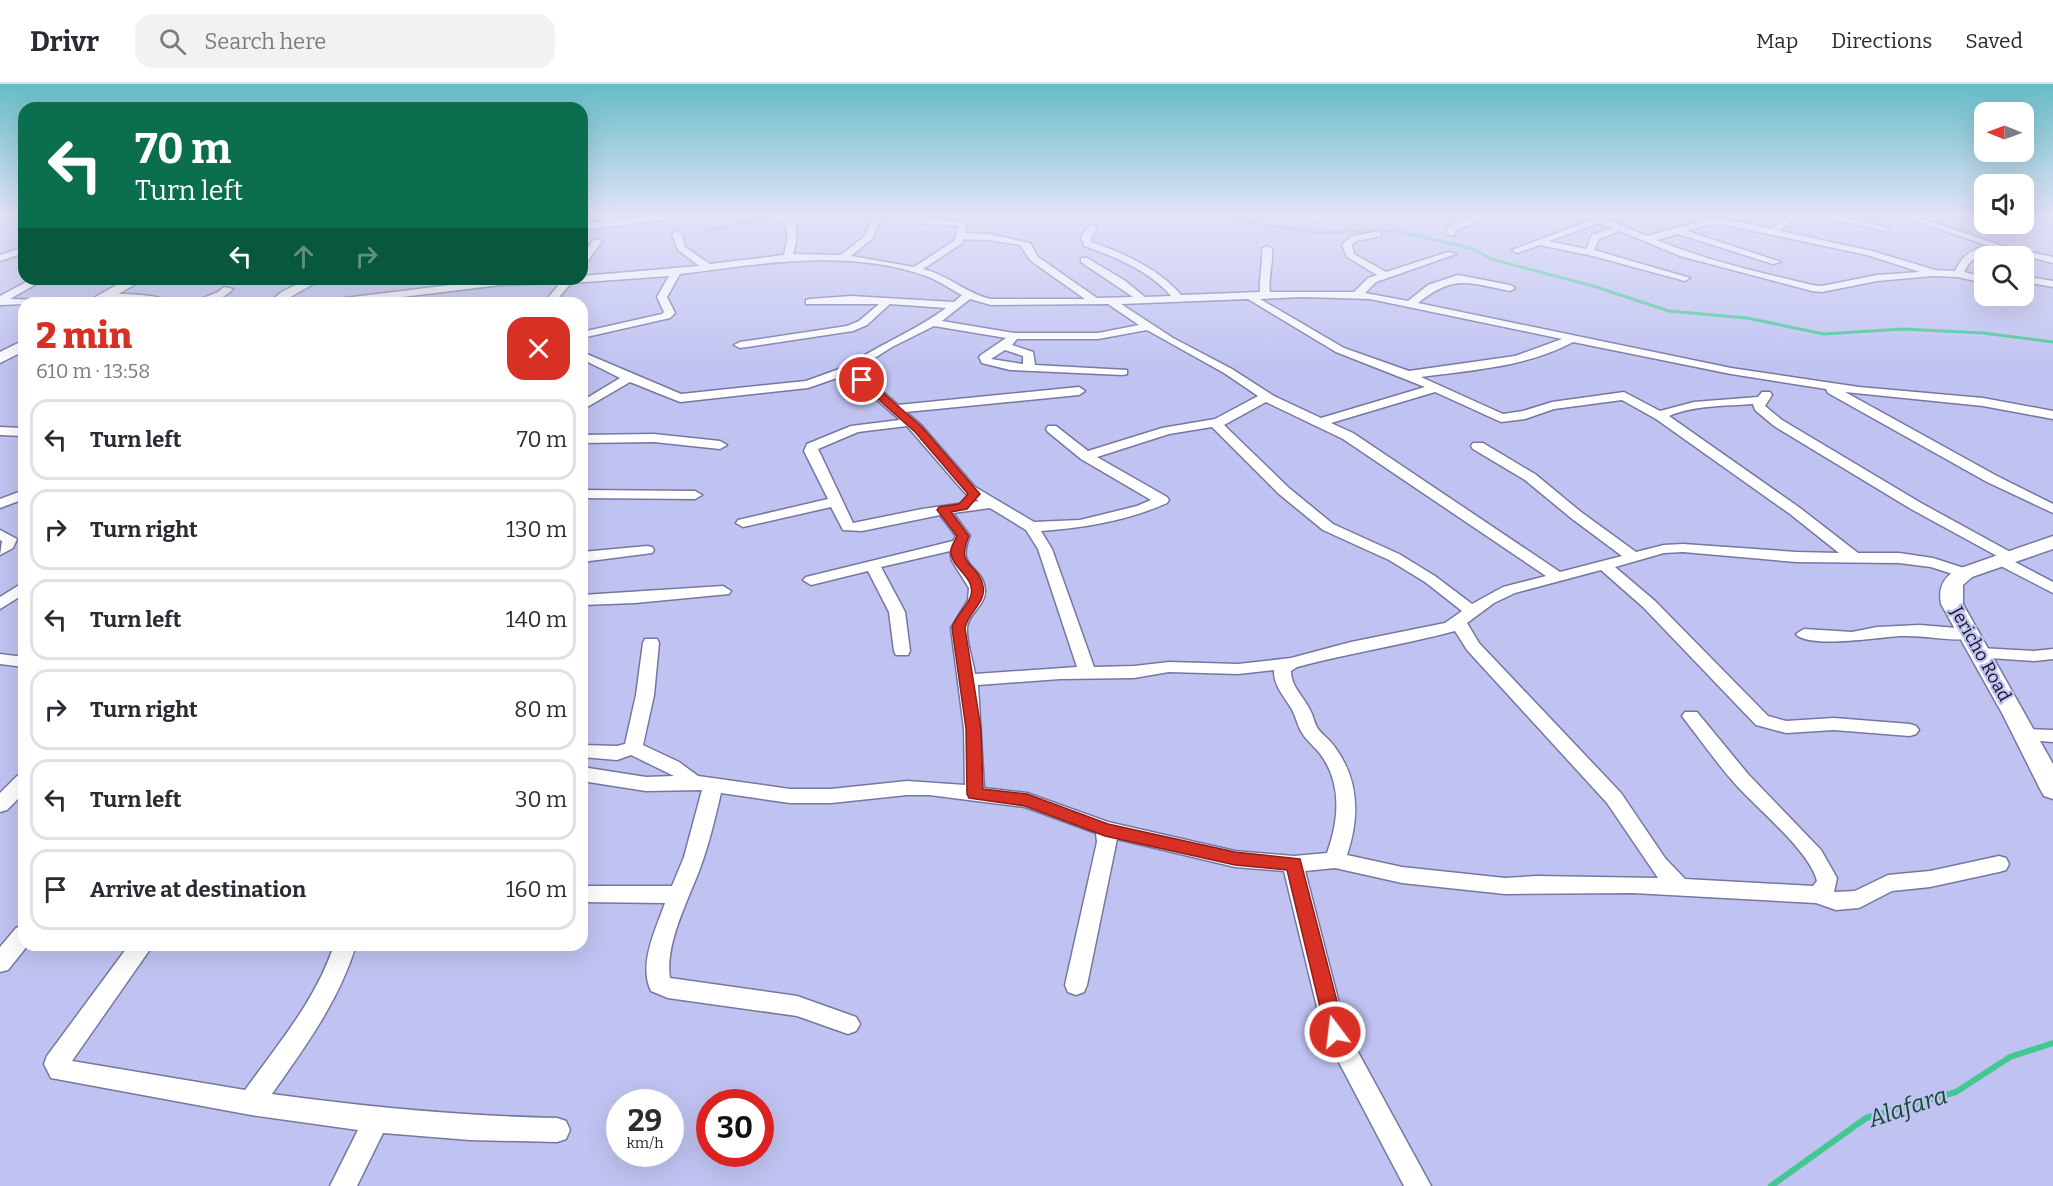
<!DOCTYPE html>
<meta charset="utf-8">
<style>
body{margin:0;font-family:Bitter,serif;background:#f2f2f3;color:#2b2b33;height:100vh;display:flex;flex-direction:column;font-size:22px;white-space:nowrap}
*{box-sizing:border-box;margin:0}
p{font-size:20px;color:#7c7c81}
.icon{flex:none;width:33px;height:33px;fill:none;stroke:currentColor;stroke-width:2;stroke-linecap:round;stroke-linejoin:round}
.map{position:relative;flex:1;overflow:hidden}
.details{position:absolute;left:18px;top:213px;width:570px;height:654px;display:flex;flex-direction:column;background:#fff;border-radius:18px;box-shadow:0 6px 24px #0002}
.details>*{flex:none}
.banner{position:absolute;left:18px;top:18px;width:570px;height:183px;border-radius:18px;box-shadow:0 6px 24px #0002;background:#0b6e4f;color:#fff;overflow:hidden}
.needle{width:39px;rotate:271deg}
.fabs{position:absolute;left:1974px;top:18px;display:grid;gap:12px}
.fabs a{display:grid;place-items:center;width:60px;height:60px;border-radius:12px;background:#fff;box-shadow:0 6px 24px #0002;font-size:30px}
.speed{position:absolute;left:606px;top:1005px;display:flex;gap:12px;font-size:30px;font-weight:700;text-align:center}
.speed>*{display:grid;place-content:center;width:78px;height:78px;border-radius:50%;background:#fff;box-shadow:0 6px 24px #0002;line-height:1}
.speed small{font-size:15px;font-weight:400}
.speed .limit{border:9px solid #d22;background:#fff;color:#111}
.pin{position:absolute;display:grid;place-items:center;width:51px;height:51px;color:#fff;margin:-26px;border:3px solid #fff;border-radius:50%;box-shadow:0 2px 6px #0007}
.me{position:absolute;width:66px;margin:-33px;rotate:345deg;stroke-linejoin:round;filter:drop-shadow(0 0 4px #0008)}
.turn{display:flex;align-items:center;gap:21px;height:126px;padding:0 18px;font-size:27px}
.turn .icon{width:78px;height:78px;stroke-width:2.5}
.turn b{display:block;font-size:42px;line-height:51px}
.lanes{display:flex;align-items:center;height:57px;padding:0 18px;background:#0003;justify-content:center;gap:30px;direction:ltr}
.lanes .off{opacity:.35}
.round{display:grid;place-items:center;flex:none;width:63px;height:63px;border-radius:18px;background:#f2f2f3}
.head{display:flex;align-items:center;justify-content:space-between;height:102px;padding:0 18px}
h1{font-size:36px;font-weight:800;line-height:45px;color:#d93025}
ul{padding:0;list-style:none}
li{display:flex;align-items:center;gap:18px;height:81px;margin:0 12px 9px;padding:0 6px;border:3px solid #e1e1e2;border-radius:18px}
li div{flex:1}
li b{display:block;font-size:22px}
li em{font-style:normal}
header{display:flex;align-items:center;gap:36px;box-sizing:border-box;height:84px;padding:0 30px;background:#fff;border-bottom:2px solid #e1e1e2}
header strong{font-size:28px}
nav{display:flex;gap:33px;margin-inline-start:auto;font-size:21px}
.search{width:420px;height:54px;background:#f2f2f3;display:flex;align-items:center;gap:15px;box-sizing:border-box;padding:0 21px;border-radius:18px;color:#7c7c81;font-size:22px}
.map>svg:first-child{display:block}
</style>
<header>
<strong>Drivr</strong>
<div class="search"><svg class="icon" aria-label="search" viewBox="0 0 24 24"><circle cx="10" cy="10" r="6"/><path d="M15 15l6 6"/></svg>Search here</div>
<nav><a>Map</a><a>Directions</a><a>Saved</a></nav>
</header>
<div class="map">
<svg width="2053" height="1102" viewBox="0 0 2053 1102">
<rect width="100%" height="100%" fill="#c0c3f1"/>
<g fill="none" stroke-linecap="round" stroke-linejoin="round">
<path stroke="#43c892" stroke-width="3" d="M1222,131l40,10 53,7 81,-1 75,17 20,11 102,27 76,25 78,7 77,16 79,-5 80,4 70,9
M705,147l76,-16"/>
<path stroke="#43c892" stroke-width="6" d="M1771,1102l95,-68 90,-26 54,-35 43,-14"/>
<g stroke="#7577a1" stroke-width="3">
<path id="street" d="M656,131h27l-4,3 -97,12v-6z
M777,131h10c14,11 10,24 6,39l48,1 24,-19 9,-21h8l-10,24 -21,17 63,11 40,-26 5,-15 -35,-2 -3,-1v-4l43,2 3,5 -2,7 24,1 41,9 8,14 59,41 36,-1 -52,-35v-4h6l37,22 21,17 26,-1c-21,-25 -57,-40 -87,-50l-3,-9 8,-11 3,-1 5,3 -6,9v5c33,11 68,27 90,53l79,-3c-1,-14 3,-28 2,-43l5,-3 5,3c1,15 -4,30 -2,43h84l14,-14 9,-3 -30,-18 -5,-12 8,-8 28,-6 3,1v4l-25,5 -4,4 2,9 32,18 62,-20 8,2 -80,28 -11,11 43,8 20,-16 30,-10 52,10 5,3 -5,3c-42,-8 -55,-17 -92,12l313,65 128,19 124,11 70,13v8l-70,-13 -138,-14 152,84 56,28v9l-66,-31 -159,-89 -2,-4 -95,-15 -158,-32c-46,25 -101,28 -152,35l82,37 20,-3 29,-9 72,-10 36,19 34,-9 64,-5 4,-5h8l2,3 -7,11 17,14 139,83 93,51 3,3 -4,4 40,21v11l-58,-30 -3,-3 5,-4 -86,-47 -137,-83 -19,-16 -2,-6c-27,2 -59,1 -84,12l131,92 58,45h41l34,5 37,12 3,3 -3,3 -5,2 -34,-11 -32,-4 -103,-1 -113,-10 -19,1 -49,14 40,34 113,115 18,5 48,-3 76,6 6,2 3,4 -3,4 -6,2 -76,-6 -48,3 -30,-8 -113,-118 -42,-37 -86,23 -21,10 -27,20 12,20 142,150 44,65 20,21 128,7 4,-5c-7,-29 -59,-72 -80,-95 -19,-21 -35,-44 -52,-66l-3,-4 3,-4h12l51,62 73,76 16,28 -3,14 21,-1 33,-16 42,-4 69,-15 7,2 3,6 -3,6 -7,2 -69,15 -38,4 -33,17 -23,2 -20,-7 -183,-10 -128,1 -103,-11 -67,-15 -30,3 41,159 85,156h-27l-81,-154 -39,-161 -49,-4 -118,-28 -30,146 -3,7 -8,3 -8,-3 -3,-7 32,-143 -1,-9 -71,-26 -96,-12h-22l-76,8h-41l-69,-10c-5,21 -10,43 -17,64 -11,35 -40,84 -34,121l127,18 59,21 4,7 -4,7 -8,3 -51,-18 -129,-18 -17,-7c-13,-27 5,-62 14,-88l-83,-1v-16h90l12,-29 18,-67 -56,1 -64,-10v-14l64,10 28,-1 -43,-21 -14,5 -35,-3v-12l35,1 8,-2 11,-49 7,-52 2,-4h12l2,4 -5,52 -11,50 36,17 19,14 92,13h41l76,-8 58,4 -1,-56 -13,-101 17,-28 1,-12 -17,-27 -2,-10 -69,16 24,45 5,39 -2,4h-12l-2,-4 -5,-39 -21,-41 -57,14 -8,-5 3,-3 147,-36 3,-5 -16,-21 -78,16 -19,-1 -12,-23 -88,20 -7,-4 2,-3 90,-21 -24,-48 3,-7 44,-18 49,-6 -42,-37 -4,-11 -46,16 -128,14 -50,-20 -48,28v-9l38,-23 -38,-19v-7l99,42 125,-13 47,-17 2,-3c30,-19 63,-32 91,-53l-56,-4 -23,21 -14,6 -113,17 -6,-3 6,-3 107,-16 12,-5 20,-17h-73v-4l4,-1 41,-3 103,6 8,-7c-12,-6 -24,-15 -36,-19 -79,-28 -166,-12 -246,-2l-13,23 8,16 -5,5 -88,20v-6l80,-18 2,-2 -7,-15 12,-21 -98,7 -17,20h-10l16,-20 -60,2 -147,18h-30l5,-3 172,-21h82v-3l117,-10 -21,-16 -6,-16 5,-3 5,3 3,13 25,17 74,-9c4,-20 7,-25 -7,-40zM964,155l25,1 31,5 11,16 54,38h-94c-24,-5 -43,-24 -68,-30l38,-25zM1302,213l68,2 192,40 -47,17 -106,15 -65,-23 -84,-49zM970,215l21,6 117,-1 31,21 -41,8h-84l-72,-12zM1248,215l88,53 89,35 -104,31 -47,-22 -42,-27 -59,-31 -52,-34zM934,242l72,12 -25,17 -2,2 3,6 28,7 113,5 4,-1v-4l-92,-5 -2,-13 -21,-7 5,-6h81l49,-9 77,43 34,23 -43,23 -53,9 -74,23 -32,-25h-8l-2,3 2,3 33,27 70,41 -14,6 -57,14 -46,2 -59,-35 -53,-61 -16,-14 173,-17 6,-4 -6,-4 -181,18 -30,-26 -3,-15 27,-17zM1005,266l18,6v8l-32,-5zM1435,308l66,30 24,-3 29,-10 68,-9 34,19 134,95 49,39 -43,-1 -113,-8 -19,1 -28,7 -55,-40 -46,-38 -52,-31h-10l-2,3 2,3 52,31 46,38 51,38 -62,16 -207,-139 -22,-10zM1266,318l77,37 203,137 -43,11 -31,17 -37,-28 -36,-22 -66,-30 -44,-36 -65,-63zM907,342l58,67 14,8 -57,8 -69,14 -35,-74 40,-17zM1212,343l67,67 44,36 66,30 36,22 37,29 -17,12 -94,19 -60,16 -53,6 -69,-2 -35,4 -40,1 -42,-118 -11,-18c43,-3 86,-10 126,-28l2,-3 -2,-3 -70,-40 72,-23zM990,424l36,22 12,19 39,118 -102,7c-2,-14 -9,-32 -8,-46 1,-15 19,-22 18,-38 -2,-26 -30,-20 -15,-54l-17,-23zM1455,547l12,19 140,153 51,75 -122,-2 -31,2 -103,-11 -55,-12c13,-39 12,-76 -13,-109 -5,-7 -11,-11 -16,-17 -4,-6 -5,-15 -9,-21 -7,-13 -18,-22 -18,-37l6,-4c52,-14 106,-22 158,-36zM1274,586c-1,15 10,26 17,38 5,8 6,17 11,25 5,8 13,14 19,22 21,29 18,65 6,98l-33,3 -59,-5 -127,-29 -81,-29 -43,-5 -6,-103 82,-6 74,-1 35,-6 69,2z
M1297,131h37l-15,6z
M1481,131h13l-38,15 -2,6 -8,-2 3,-8z
M1584,131h12l51,21 55,-15 19,-3 51,11 17,-14h9l-18,16 92,20 63,19 20,1c7,-15 17,-23 34,-25l-91,-31h13l92,31 50,11v6c-30,-7 -72,-26 -89,9l20,5v6l-26,-6 -25,-1 -56,5 -55,11 -10,-1 -132,-35 -60,-25 -21,8 -5,11 96,28 -5,3 -92,-25 -53,-11 -23,8 -5,-3 80,-30zM1599,139l13,5 -20,7 -6,14 -37,-8zM1712,140h9l146,31 53,17 -43,3 -55,11 -10,-1c-53,-13 -105,-24 -155,-45l21,-6 95,30 8,-2 -94,-31z
M1817,131h18l54,13 -5,3z
M594,155l8,2 -17,24 -3,1v-10z
M24,163v6l-24,8v-6z
M2035,194l18,3v6l-22,-4 -1,-2z
M32,195h13l-35,20 37,1 5,3 -52,2v-9z
M309,195h13l-42,24h-12l15,-12z
M224,203l9,2c-11,12 -27,14 -42,14l27,-11z
M103,210c18,0 55,-1 69,9l-73,-4v-4z
M0,343l24,1v8l-24,-1z
M654,350l66,7 7,4 -7,4 -66,-7 -72,1v-8z
M24,406v9l-24,9v-9z
M582,406l113,1 7,4 -7,4 -113,-1z
M0,446l17,9 -4,9 -13,7 2,-14 -2,-1z
M647,462l5,1 2,3 -2,3 -70,9v-10z
M24,498v12l-24,15v-12z
M723,502l8,5 -2,3 -94,9 -53,2v-10z
M1920,541l49,4 8,5c-3,4 -2,4 -7,5 -21,2 -47,-4 -70,-3 -19,1 -93,13 -104,-2l8,-5 48,3 25,-5z
M1980,564l54,3 19,-2v10l-19,2 -60,-4 -2,-4 2,-4z
M0,570l24,3v10l-24,-3z
M2025,645l28,1v12l-34,-3 -3,-4 3,-4z
M24,690v19l-17,17 -7,2v-19l17,-17z
M24,841v20h4l-20,25 -8,2v-25l16,-19z
M129,861h24l-81,116 173,29c33,-46 71,-90 89,-145h22c-17,56 -51,102 -84,149 95,13 189,22 285,24l9,3 4,9 -4,9 -9,3 -87,-2 -87,-7 -26,53h-27l28,-56 -107,-15 -200,-37 -7,-14 3,-8z"/>
</g>
<g stroke="#7577a1" stroke-width="3">
<path id="secondary" d="M127,195h17l-41,24h-18z
M24,256v11l-24,12v-11z
M2053,452v13l-81,28 -9,8v19l90,160v35l-9,-3 -4,-7 -37,-74 -62,-111c-3,-16 2,-27 17,-35z"/>
</g>
<use href="#street" fill="#fff" fill-rule="evenodd"/>
<use href="#secondary" fill="#fff" fill-rule="evenodd"/>
</g>
<linearGradient id="sky" x2="0" y2="1"><stop stop-color="#66bcc6"/><stop offset="0.46" stop-color="#e3e4f9"/><stop offset="1" stop-color="#e3e4f9" stop-opacity="0"/></linearGradient>
<rect width="2053" height="285" fill="url(#sky)"/>
<path fill="#d93025" stroke="#8d1f18" stroke-width="1.5" d="M859,294h7l56,49 58,67 -13,15 -16,3 18,24c-14,33 9,25 14,50 4,16 -15,26 -18,42l16,101 2,60 44,5 81,30 127,28 65,7 45,173 -3,6 -7,3 -7,-3 -2,-6 -39,-162 -52,-5 -130,-29 -80,-30 -56,-8 -2,-4 -1,-65 -14,-101c3,-13 16,-21 19,-33 5,-19 -23,-28 -20,-46 1,-4 4,-9 6,-13l-20,-26 2,-3 20,-3 9,-10 -53,-62 -56,-50z"/>
<g text-anchor="middle" dominant-baseline="central" stroke-width="4.5" stroke-linejoin="round" paint-order="stroke">
<g font-size="18" fill="#121222" stroke="#c0c3f1">
<text transform="translate(1981 570) rotate(61)">Jericho Road</text>
</g>
<g font-size="24" font-style="italic" fill="#154b34" stroke="#c0c3f1">
<text transform="translate(1908 1023) rotate(-18)">Alafara</text>
</g>
</g>
</svg>
<div class="fabs">
<a><svg class="needle" viewBox="-14 -14 28 28"><path d="M0-13l5 13h-10z" fill="#e53935"/><path d="M0 13l5-13h-10z" fill="#7c7c81"/></svg></a>
<a><svg class="icon" aria-label="sound" viewBox="0 0 24 24"><path d="M4 9h4l5-4v14l-5-4H4zM17 9q2 3 0 6"/></svg></a>
<a><svg class="icon" aria-label="search" viewBox="0 0 24 24"><circle cx="10" cy="10" r="6"/><path d="M15 15l6 6"/></svg></a>
</div>
<div class="speed"><div>29<small>km/h</small></div><div class="limit">30</div></div>
<div class="pin" style="left:862px;top:296px;background:#d93025"><svg class="icon" aria-label="arrive" viewBox="0 0 24 24"><path d="M6 21V4h12l-3 4 3 4H6"/></svg></div>
<svg class="me" style="left:1335px;top:948px" viewBox="-20 -20 40 40"><circle r="17" fill="#d93025" stroke="#fff" stroke-width="3"/><path d="M0-11L8 9 0 5-8 9z" fill="#fff"/></svg>
<div class="banner">
<div class="turn"><svg class="icon" aria-label="left" viewBox="0 0 24 24"><path d="M17 20v-9H6M10 6l-5 5 5 5"/></svg><div><b>70 m</b>Turn left</div></div>
<div class="lanes"><svg class="icon" aria-label="left" viewBox="0 0 24 24"><path d="M17 20v-9H6M10 6l-5 5 5 5"/></svg><svg class="icon off" aria-label="ahead" viewBox="0 0 24 24"><path d="M12 20V5M6 11l6-6 6 6"/></svg><svg class="icon off" aria-label="right" viewBox="0 0 24 24"><path d="M7 20v-9h11M14 6l5 5-5 5"/></svg></div>
</div>
<section class="details">
<div class="head"><div><h1>2 min</h1><p>610 m · 13:58</p></div><a class="round" style="background:#d93025;color:#fff"><svg class="icon" aria-label="close" viewBox="0 0 24 24"><path d="M6 6l12 12M18 6L6 18"/></svg></a></div>
<ul>
<li><svg class="icon" aria-label="left" viewBox="0 0 24 24"><path d="M17 20v-9H6M10 6l-5 5 5 5"/></svg><div><b>Turn left</b></div><em>70 m</em></li>
<li><svg class="icon" aria-label="right" viewBox="0 0 24 24"><path d="M7 20v-9h11M14 6l5 5-5 5"/></svg><div><b>Turn right</b></div><em>130 m</em></li>
<li><svg class="icon" aria-label="left" viewBox="0 0 24 24"><path d="M17 20v-9H6M10 6l-5 5 5 5"/></svg><div><b>Turn left</b></div><em>140 m</em></li>
<li><svg class="icon" aria-label="right" viewBox="0 0 24 24"><path d="M7 20v-9h11M14 6l5 5-5 5"/></svg><div><b>Turn right</b></div><em>80 m</em></li>
<li><svg class="icon" aria-label="left" viewBox="0 0 24 24"><path d="M17 20v-9H6M10 6l-5 5 5 5"/></svg><div><b>Turn left</b></div><em>30 m</em></li>
<li><svg class="icon" aria-label="arrive" viewBox="0 0 24 24"><path d="M6 21V4h12l-3 4 3 4H6"/></svg><div><b>Arrive at destination</b></div><em>160 m</em></li>
</ul>
</section>
</div>
